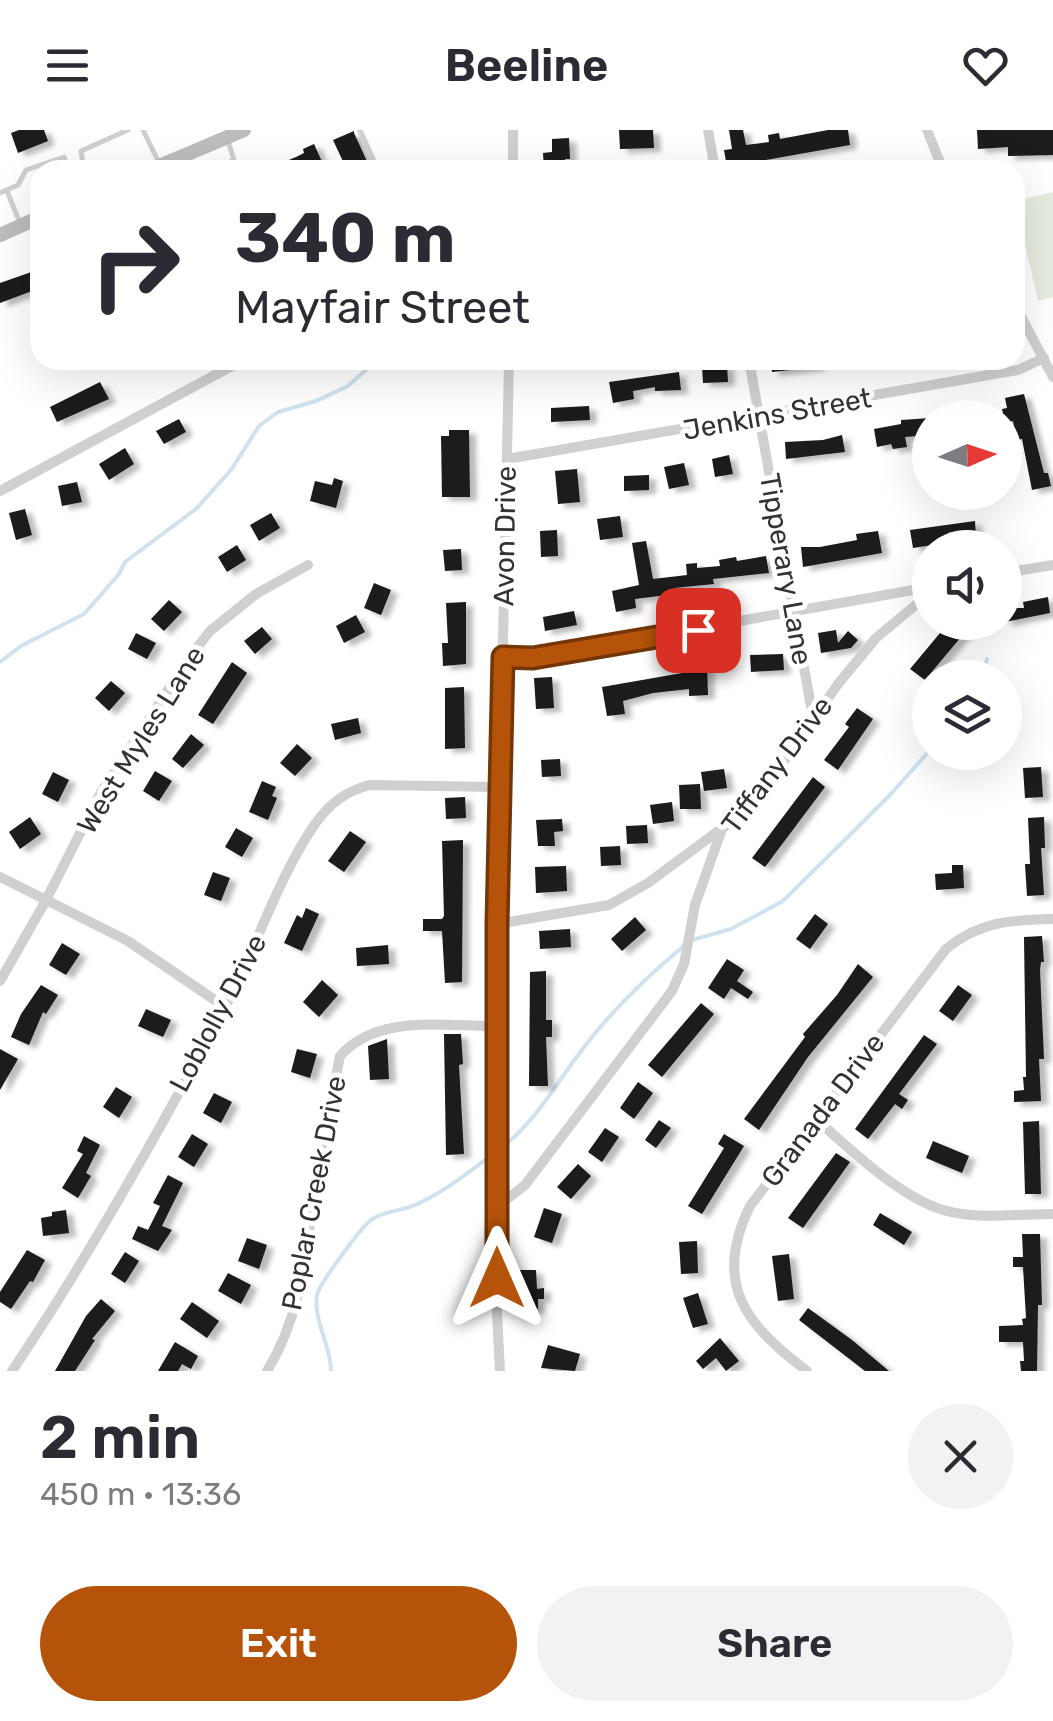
<!DOCTYPE html>
<meta charset="utf-8">
<style>
body{margin:0;font-family:Rubik,sans-serif;background:#f2f2f3;color:#2b2b33;height:100vh;display:flex;flex-direction:column;font-size:38px;white-space:nowrap}
*{box-sizing:border-box;margin:0}
p{font-size:32px;color:#7c7c81}
.icon{flex:none;width:55px;height:55px;fill:none;stroke:currentColor;stroke-width:2;stroke-linecap:round;stroke-linejoin:round}
.map{position:relative;height:1241px;overflow:hidden}
.details{display:flex;flex-direction:column;background:#fff;flex:1}
.details>*{flex:none}
.banner{position:absolute;left:30px;top:30px;width:995px;height:210px;border-radius:30px;box-shadow:0 10px 40px #0002;background:#fff;color:#2b2b33;overflow:hidden}
.needle{width:65px;rotate:87deg}
.fabs{position:absolute;left:912px;top:270px;display:grid;gap:20px}
.fabs a{display:grid;place-items:center;width:110px;height:110px;border-radius:50%;background:#fff;box-shadow:0 10px 40px #0002;font-size:50px}
.pin{position:absolute;display:grid;place-items:center;width:85px;height:85px;color:#fff;margin:-42px;border-radius:20px;box-shadow:0 5px 15px #0006}
.me{position:absolute;width:110px;margin:-55px;rotate:0deg;stroke-linejoin:round;filter:drop-shadow(0 0 8px #0008)}
.turn{display:flex;align-items:center;gap:35px;height:210px;padding:0 40px;font-size:45px}
.turn .icon{width:130px;height:130px;stroke-width:2.5}
.turn b{display:block;font-size:70px;line-height:85px}
.round{display:grid;place-items:center;flex:none;width:105px;height:105px;border-radius:52px;background:#f2f2f3}
.headline{display:flex;align-items:center;justify-content:space-between;height:170px;padding:0 40px}
h1{font-size:60px;font-weight:600;line-height:75px}
.action{display:flex;gap:20px;margin-top:auto;padding:20px 40px}
.action a{flex:1;height:115px;border-radius:60px;background:#b45309;color:#fff;font-size:40px;font-weight:600;line-height:115px;text-align:center}
.action a+a{background:#f2f2f3;color:#2b2b33}
header{display:flex;justify-content:space-between;align-items:center;height:130px;padding:0 40px;background:#fff;font-size:45px;font-weight:600}
.map>svg:first-child{display:block}
</style>
<header><svg class="icon" aria-label="menu" viewBox="0 0 24 24"><path d="M4 6h16M4 12h16M4 18h16"/></svg>Beeline<svg class="icon" aria-label="heart" viewBox="0 0 24 24"><path d="M12 20l-8-8c-3-5 5-10 8-4 3-6 11-1 8 4z"/></svg></header>
<div class="map">
<svg width="1053" height="1241" viewBox="0 0 1053 1241">
<defs>
<filter id="shadow"><feDropShadow dx="7" dy="4" stdDeviation="2.5" flood-color="#0004"/></filter>
</defs>
<rect width="100%" height="100%" fill="#fff"/>
<path fill="#e6ecdf" d="M1053,62v105l-15,4 -23,-100z"/>
<g fill="none" stroke-linecap="round" stroke-linejoin="round">
<path stroke="#cfe2ee" stroke-width="4" d="M0,532l21,-16 63,-32 35,-40 6,-12 71,-53 35,-39 28,-44 19,-14 38,-11 32,-15 29,-26
M982,548l5,-19
M692,810l39,-11 52,-28 106,-105 41,-46
M501,1018c31,-23 52,-59 75,-90 30,-42 69,-80 109,-113
M331,1241c0,-26 -18,-50 -14,-76 1,-9 45,-69 54,-75 11,-9 31,-9 44,-15 29,-13 53,-32 78,-51"/>
</g>
<path fill="#1a1a1a" filter="url(#shadow)" d="M19,0h25l4,11 -30,12 -7,-20z
M619,0h34l1,18 -34,1z
M729,0h14l3,15 23,-3 -1,-7 11,-2 1,6 48,-9h20l2,15 -123,22 -3,-17 8,-1z
M977,0h76v25l-45,1v-9l-30,2z
M354,1v2l17,37h-24l-14,-30z
M569,8l1,21h-5v11h-21l-1,-17 9,-1v-13z
M314,14l9,20 -13,6h-45l31,-13 8,-4 -1,-4z
M40,139v19l-40,15v-20z
M771,230h47v7l-46,5z
M727,235l1,17 -25,1 -1,-17z
M679,242l2,18 -26,1v-4l-22,4 1,8 -21,4 -4,-21z
M100,252l9,17 -52,23 -7,-15z
M1024,264l20,79h4l3,13 -19,4 -10,-51 -5,1 -4,-19 -8,2 -3,-14 5,-1 -2,-10z
M589,276l1,14 -39,2v-14z
M930,288v17l-25,2 2,10 -14,2 -2,-5 -14,3 -3,-18 27,-5v-4z
M179,289l7,13 -22,12 -8,-13z
M449,300h20l1,67h-28l-1,-61h8z
M842,305l3,17 -59,7 -1,-17 38,-2z
M125,318l9,16 -25,16 -10,-16z
M729,325l4,19 -18,3 -3,-18z
M684,333l5,22 -20,4 -5,-22z
M577,339l3,33 -22,2 -3,-33z
M649,345v15l-25,1v-15z
M334,348l9,3 -7,27 -26,-7 5,-20 17,4z
M77,352l5,20 -20,4 -4,-20z
M25,379l7,26 -16,5 -7,-27z
M271,383l9,15 -21,13 -9,-16z
M620,386l3,21 -23,3 -3,-21z
M975,391l1,17 -63,10 -3,-18z
M557,400l1,26 -17,1 -1,-26z
M878,401l4,22 -79,14 -2,-20h19l37,-7 -1,-6z
M646,411l7,38 34,-4 -1,-11 11,-1v5l23,-2 -1,-6 17,-3 1,4 29,-5 3,17 -56,6 1,5 -40,4 1,6 -40,5 1,9 -20,4 -4,-21 27,-6 -7,-42z
M237,415l9,15 -19,12 -9,-15z
M461,419l1,21 -17,1 -2,-21z
M374,453l17,7 -10,25 -17,-7z
M1048,467l2,16 -45,9v-14h19l-1,-6z
M169,470l13,12 -18,19 -13,-12z
M466,472v62l-23,2 -1,-23h6l-2,-40z
M574,481l3,14 -32,6 -2,-14z
M356,485l9,17 -21,11 -8,-17z
M956,492h28l-23,15 -36,43 -15,-11 30,-36z
M262,497l10,12 -17,15 -11,-13z
M836,500l2,13 10,-12 10,9 -7,8 -30,5 -3,-20z
M136,503l20,10 -9,16 -19,-10z
M783,524l1,16 -33,2 -1,-17z
M232,532l15,11 -34,51 -15,-9z
M707,536l1,29 -19,1v-7l-36,4 -30,8 2,13 -18,2 -5,-29 86,-15v-5z
M552,547l2,31 -18,1 -2,-31z
M111,551l14,12 -16,18 -14,-13z
M464,557l1,61 -20,1v-61z
M857,578l16,11 -35,51 -14,-10 25,-33 -4,-3z
M358,588l3,15 -26,7 -4,-16z
M191,604l13,11 -21,23 -11,-9z
M297,614l15,14 -17,18 -15,-13z
M560,629l1,17 -19,1 -1,-17z
M1041,637l2,30 -18,1 -2,-30z
M724,639l3,19 -23,3 -3,-19z
M155,641l17,10 -13,20 -16,-10z
M53,642l16,8 -11,22 -16,-8z
M813,647l12,10 -60,80 -13,-9z
M262,651l14,6 -4,9 5,2 -9,22 -19,-8z
M700,654l1,25h-21l-1,-24z
M465,667l1,21 -20,1 -1,-21z
M672,672l2,19 -21,3 -3,-19z
M30,687l11,17 -21,15 -11,-17z
M1044,687l1,31h-4l3,47 -17,1 -2,-32h5l-2,-46z
M562,689l1,12 -9,1 1,14h-17l-2,-26z
M647,695l1,18 -21,1 -1,-18z
M236,698l17,10 -11,19 -17,-10z
M350,701l16,11 -22,30 -16,-11z
M463,710l-1,142 -17,1 -3,-52h-19v-12h19l2,-3 -2,-75z
M620,716l1,19 -20,1 -1,-19z
M952,735h11l1,23 -28,2 -1,-16 17,-1z
M566,736l1,25 -31,2 -1,-26z
M213,742l17,6 -9,23 -17,-6z
M306,778l13,6 -17,37 -18,-8 13,-28 5,3z
M815,784l13,10 -18,25 -14,-10z
M635,787l11,13 -24,21 -11,-12z
M570,799l1,18 -31,2 -1,-18z
M1042,806l2,26h-3l-1,8 4,89h-5l2,42 -27,1v-11l10,-1 -1,-13h3l-2,-140z
M62,813l18,11 -14,21 -17,-10z
M388,815l1,19 -32,2 -1,-18z
M727,829l17,11 -7,11 16,11 -5,7 -17,-11 -7,11 -16,-11z
M858,834l15,13 -65,80 -49,73 -15,-11 61,-82 -2,-3 34,-39z
M546,841v49h6v17h-6l2,49h-19l1,-114z
M322,850l16,15 -19,22 -16,-15z
M41,855l17,10 -12,19 -3,-2 -14,33 -18,-8 10,-23z
M958,855l14,10 -19,26 -14,-10z
M701,873l13,11 -52,63 -14,-12z
M146,879l25,11 -8,17 -25,-11z
M444,904h17l2,30 -4,1 5,89 -18,1z
M924,905l13,9 -38,50 9,6 -6,9 -7,-5 -27,35 -13,-10z
M387,909l2,40 -19,1 -2,-34z
M0,919l18,10 -18,31z
M297,919l20,5 -7,24 -19,-6z
M638,952l15,11 -19,26 -14,-11z
M116,957l16,10 -13,21 -16,-11z
M214,963l18,9 -11,21 -18,-10z
M659,990l12,8 -15,20 -11,-8z
M1039,991l2,73h-16l-2,-72z
M605,998l14,9 -17,25 -14,-10z
M192,1004l16,10 -14,23 -16,-10z
M724,1004l20,12 -42,68 -14,-8 36,-58 -6,-4z
M84,1006l16,9 -14,28 5,3 -13,22 -16,-10 21,-34 -6,-3z
M933,1011l36,15 -7,17 -36,-15z
M836,1023l14,9 -47,66 -15,-10z
M578,1034l13,12 -20,23 -14,-12z
M168,1045l15,8 -21,43 10,4 -14,21 -26,-12 6,-13 10,4 12,-24 -7,-3z
M544,1078l18,6 -10,29 -18,-6z
M66,1080l3,23 -26,3 -2,-18 11,-2v-4z
M880,1083l32,19 -8,13 -31,-20z
M1022,1104h18l2,71h-4l-1,66h-16l-1,-10h4l-1,-19h-24v-16l24,-1 -1,-6 4,-1 -3,-51h-10v-10h10z
M247,1108l20,7 -8,24 -21,-8z
M697,1111l1,32 -17,1 -2,-32z
M27,1120l18,10 -12,22 -3,-1 -19,28 -11,-7v-10z
M125,1122l14,9 -14,22 -14,-9z
M789,1124l5,45 -16,2 -6,-45z
M519,1140h17l1,19 7,-1v11h-6v10l-17,1z
M228,1143l23,12 -10,19 -23,-13z
M698,1163l10,31 -15,4 -10,-30z
M101,1169l14,12 -23,28 3,1 -20,31h-20l31,-55z
M192,1172l27,19 -12,17 -27,-19z
M808,1178l44,32 37,31h-24l-66,-51z
M720,1208l19,23 -13,10 -10,-13 -13,11 -7,-8z
M175,1212l23,14 -7,13 -9,-5 -4,7h-20z
M548,1215l32,9 -5,17 -34,-3z"/>
<g fill="none" stroke-linecap="round" stroke-linejoin="round">
<path stroke="#d0d0d0" stroke-width="5" d="M143,0l16,33
M360,0l18,40
M189,27l5,13
M84,40l-3,-19 47,-21
M213,40l21,-10 -7,-22
M7,61l13,32
M0,63l18,-8 8,-15 38,-13 5,13"/>
<path stroke="#d0d0d0" stroke-width="10" d="M708,0l7,40
M927,0l16,40
M513,40v-40
M1015,175l38,72
M749,230l64,358
M507,329l511,-89 26,-12
M0,361l243,-131
M1005,443l48,-8
M503,527l30,1 397,-71
M0,747l128,64 97,66
M497,794l112,-19 39,-22 73,-54
M0,851l45,-79 55,-108 89,-136 21,-27 20,-16 26,-21 52,-29
M815,988c35,31 83,78 128,92 34,10 75,4 110,4
M497,1077l28,-22 147,-194 12,-27 11,-59 27,-76 24,-21 29,-34 63,-90 38,-46 54,-45
M12,1241c78,-116 147,-239 212,-362 32,-60 53,-130 91,-185 15,-21 30,-32 54,-39l131,2
M267,1241c37,-60 39,-126 49,-193 7,-41 16,-82 24,-122 38,-43 105,-29 157,-30
M500,1241l-3,-57v-390l12,-564
M807,1241c-61,-46 -95,-87 -57,-165l196,-257c34,-28 65,-29 107,-30"/>
<path stroke="#bdbdbd" stroke-width="14" d="M150,40l94,-40
M0,105l40,-18"/>
</g>
<g fill="none" stroke-linecap="round" stroke-linejoin="round">
<g stroke="#753606" stroke-width="25">
<path id="route" d="M497,1148v-354l6,-267 30,1 165,-28"/>
</g>
<use href="#route" stroke="#b45309" stroke-width="18"/>
</g>
<g text-anchor="middle" dominant-baseline="central" stroke-width="10" stroke-linejoin="round" paint-order="stroke">
<g font-size="28" fill="#333" stroke="#fff">
<text transform="translate(777 284) rotate(-10)">Jenkins Street</text>
<text transform="translate(505 406) rotate(-89)">Avon Drive</text>
<text transform="translate(786 439) rotate(80)">Tipperary Lane</text>
<text transform="translate(141 610) rotate(-58)">West Myles Lane</text>
<text transform="translate(777 635) rotate(-53)">Tiffany Drive</text>
<text transform="translate(218 883) rotate(-62)">Loblolly Drive</text>
<text transform="translate(823 980) rotate(-53)">Granada Drive</text>
<text transform="translate(314 1063) rotate(-79)">Poplar Creek Drive</text>
</g>
</g>
</svg>
<div class="fabs">
<a><svg class="needle" viewBox="-14 -14 28 28"><path d="M0-13l5 13h-10z" fill="#e53935"/><path d="M0 13l5-13h-10z" fill="#7c7c81"/></svg></a>
<a><svg class="icon" aria-label="sound" viewBox="0 0 24 24"><path d="M4 9h4l5-4v14l-5-4H4zM17 9q2 3 0 6"/></svg></a>
<a><svg class="icon" aria-label="layers" viewBox="0 0 24 24"><path d="M12 4l9 5-9 5-9-5zM3 14l9 5 9-5"/></svg></a>
</div>
<div class="pin" style="left:698px;top:500px;background:#d93025"><svg class="icon" aria-label="arrive" viewBox="0 0 24 24"><path d="M6 21V4h12l-3 4 3 4H6"/></svg></div>
<svg class="me" style="left:497px;top:1148px" viewBox="-20 -20 40 40"><path d="M0-17L14 15 0 8-14 15z" fill="#b45309" stroke="#fff" stroke-width="4"/></svg>
<div class="banner">
<div class="turn"><svg class="icon" aria-label="right" viewBox="0 0 24 24"><path d="M7 20v-9h11M14 6l5 5-5 5"/></svg><div><b>340 m</b>Mayfair Street</div></div>
</div>
</div>
<section class="details">
<div class="headline"><div><h1>2 min</h1><p>450 m · 13:36</p></div><a class="round"><svg class="icon" aria-label="close" viewBox="0 0 24 24"><path d="M6 6l12 12M18 6L6 18"/></svg></a></div>
<div class="action"><a>Exit</a><a>Share</a></div>
</section>
